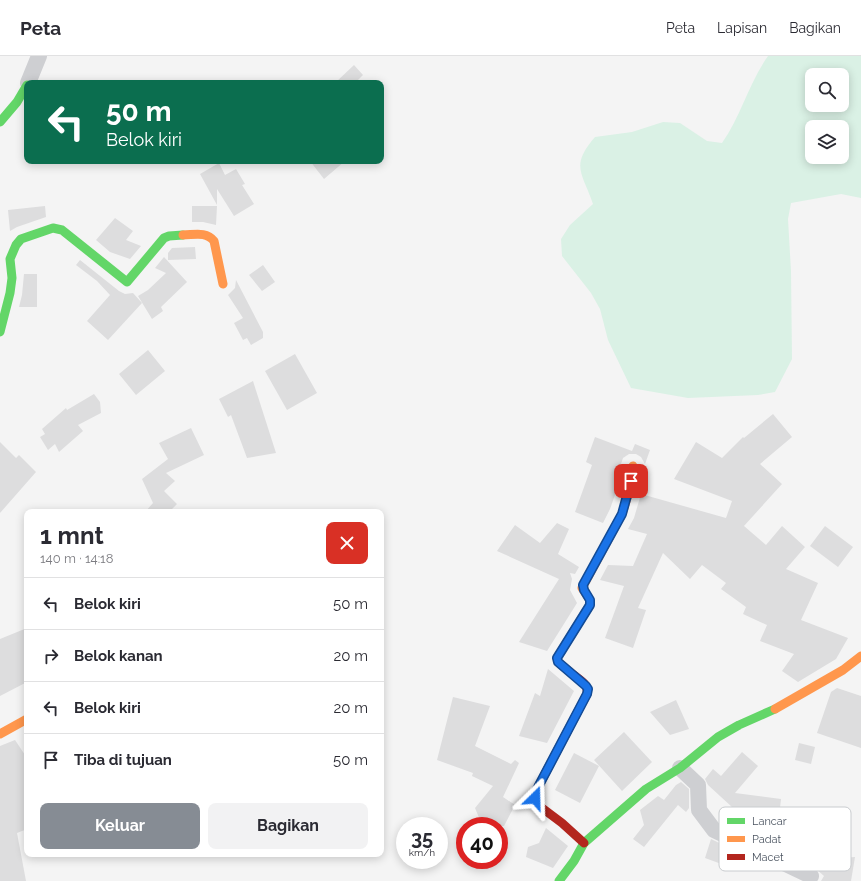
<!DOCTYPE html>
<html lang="id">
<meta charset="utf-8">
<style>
body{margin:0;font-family:Raleway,sans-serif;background:#f2f2f3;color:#2b2b33;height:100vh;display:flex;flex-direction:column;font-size:15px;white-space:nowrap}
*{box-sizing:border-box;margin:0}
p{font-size:13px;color:#7c7c81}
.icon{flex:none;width:22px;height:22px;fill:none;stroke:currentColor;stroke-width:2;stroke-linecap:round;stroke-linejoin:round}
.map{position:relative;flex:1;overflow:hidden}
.details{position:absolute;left:24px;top:453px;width:360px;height:348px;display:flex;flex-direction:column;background:#fff;border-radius:8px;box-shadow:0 2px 10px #0003}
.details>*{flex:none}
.banner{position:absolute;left:24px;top:24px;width:360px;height:84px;border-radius:8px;box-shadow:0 2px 10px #0003;background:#0b6e4f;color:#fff;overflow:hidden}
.fabs{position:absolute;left:805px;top:12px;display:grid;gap:8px}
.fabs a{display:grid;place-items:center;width:44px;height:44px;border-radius:8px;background:#fff;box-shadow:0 2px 10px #0003;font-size:20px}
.speed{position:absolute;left:396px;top:761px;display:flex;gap:8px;font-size:20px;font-weight:700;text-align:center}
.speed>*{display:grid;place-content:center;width:52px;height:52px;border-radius:50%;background:#fff;box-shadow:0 2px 10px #0003;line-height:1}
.speed small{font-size:10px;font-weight:400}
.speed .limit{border:6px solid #d22;background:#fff;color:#111}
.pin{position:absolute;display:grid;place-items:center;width:34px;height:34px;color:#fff;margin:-17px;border-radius:8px;box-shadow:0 2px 6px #0006}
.me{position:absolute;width:44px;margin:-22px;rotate:22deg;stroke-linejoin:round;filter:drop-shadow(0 0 3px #0008)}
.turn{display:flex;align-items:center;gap:14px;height:84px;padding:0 16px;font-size:18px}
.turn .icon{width:52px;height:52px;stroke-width:2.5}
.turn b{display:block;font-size:28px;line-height:34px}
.round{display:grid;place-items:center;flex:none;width:42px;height:42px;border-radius:8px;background:#f2f2f3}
.overview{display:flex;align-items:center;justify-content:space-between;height:68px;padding:0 16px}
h1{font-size:24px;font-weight:700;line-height:30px}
.cta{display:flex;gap:8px;margin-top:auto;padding:8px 16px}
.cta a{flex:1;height:46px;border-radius:8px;background:#868c94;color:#fff;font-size:16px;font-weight:700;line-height:46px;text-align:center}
.cta a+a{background:#f2f2f3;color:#2b2b33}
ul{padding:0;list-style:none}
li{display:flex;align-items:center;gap:12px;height:52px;padding:0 16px;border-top:1px solid #e1e1e2}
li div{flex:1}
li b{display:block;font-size:15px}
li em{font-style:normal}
header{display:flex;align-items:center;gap:24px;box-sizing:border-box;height:56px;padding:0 20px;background:#fff;border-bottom:1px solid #e1e1e2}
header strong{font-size:19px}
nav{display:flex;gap:22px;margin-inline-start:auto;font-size:14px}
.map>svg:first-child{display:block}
</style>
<header>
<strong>Peta</strong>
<nav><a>Peta</a><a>Lapisan</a><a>Bagikan</a></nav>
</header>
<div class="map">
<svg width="861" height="825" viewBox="0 0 861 825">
<rect width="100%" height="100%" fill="#f4f4f4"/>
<path fill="#daf1e5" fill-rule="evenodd" d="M768,0h93v142l-20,-4 -50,9 -3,16 3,52 1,88 -17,33 -17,3 -70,3 -57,-10 -23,-48 -8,-31 -9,-16 -29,-37 -1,-17 9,-14 23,-21c-11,-32 -23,-38 2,-67l37,-5 31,-10 17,1 27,18 15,2c19,-27 27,-60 46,-87zM812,19h30v30h-30zM812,71h30v30h-30z"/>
<path fill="#ddddde" d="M354,9l9,10 -8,8h-20z
M310,105h35l-21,18z
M219,107l6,12 11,-6 9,15 -3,1 12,19 -20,12 -17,-27v16l-17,-31z
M45,150l1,11 -29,10 -7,4 -2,-21z
M192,150h25l-1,19 -13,-3h-11z
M115,162l18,13 -7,9 15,6 -11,13 -20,-7 -14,-12z
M195,191l1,12 -28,1v-7l4,-5z
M164,201l23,25 -26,25 2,4 -11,8 -14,-23 10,-6 18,-17 -11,-5z
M80,204l39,31 6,3 8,-1 9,10 -34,37 -21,-19 23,-26 -13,-14 -21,-16z
M263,209l12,17 -13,9 -13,-16z
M24,218h13v33h-18l3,-12z
M236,224l27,52v6l-12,7 -4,-7 -4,2 -9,-17 9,-5 -15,-23 7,-7z
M148,294l17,21 -29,24 -17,-21z
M295,298l22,39 -30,17 -22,-39z
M253,325l23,72 -29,5 -16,-43 -3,2 -9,-18z
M94,338l6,8 1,11 -23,12 5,6 -24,21 -4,-8 -7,6 -8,-13 5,-3 -3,-5 24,-21 1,2z
M773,358l19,23 -32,27 22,20 -38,42 22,19 16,-19 23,21 -19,22 32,14 -17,37 47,18 -12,21 -38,23 -16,-11 12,-17 -34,-13 7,-16 -24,-11 3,-7 -25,-18 5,-6 -24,-18 -12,14 -27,-26 -25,55 8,2 -13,38 -28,-10 19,-52 -24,-6 8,-15 25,1 14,-32 -19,-5 6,-11 7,-24 85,24 6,-17 -58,-22 22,-37 26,16 21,-21 1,1z
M191,372l13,27 -38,18 9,8 -11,10 13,13 -8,8h-24l8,-9 -11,-24 26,-20 -9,-16z
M595,381l37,14 3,-7 15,6 -5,14 -4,-7 -5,-3h-7l-6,4 -2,6 -5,28 -6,17 -7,14 -28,-11 17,-47 -6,-3z
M0,386l16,16 3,-3 17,17 -36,41z
M557,467l12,6 -11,25 21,13 -4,7 -5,-1 2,6 -2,11 7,13 -30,48 -28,-9 40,-63 -62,-28 18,-26 25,18z
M825,470l28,21 -15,20 -28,-21z
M27,572v54l-27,14v-57z
M548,613l26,22 -27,52 -28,-7 16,-43 5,3z
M837,632l24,8v52l-44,-15 14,-41z
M453,641l37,9 -15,40 36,18 4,-4 4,3 -16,34 12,8 -11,21h-26l2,-6 -5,-12 18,-22 -21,-10 1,-3 -36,-13z
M676,644l13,29 -19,6 -20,-23z
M624,676l28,30 -30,29 -28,-31z
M15,684l12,18v71l-10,4 9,48h-26v-135z
M799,687l16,4 -4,17 -16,-4z
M742,696l16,14 -23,27 46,6 -2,18 -31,-3 -7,18 -16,-7 7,-18 -24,-22 -3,-6 8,-10 8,7z
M574,697l25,13 -19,37 -25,-13z
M681,726l8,7v19l-3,4 -8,-7 -34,42 -11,-8 11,-14 -4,-15 18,-14 6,4 12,-15z
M787,770l31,13 -10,21 47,-3 -4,24h-30l3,-5 -9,-8 -38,-20z
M546,772l22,18 -15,22 -27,-11 2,-10 11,-4z
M711,783l29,14 -5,16 -30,-11z"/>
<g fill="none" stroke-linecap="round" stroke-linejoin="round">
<path stroke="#cecfd2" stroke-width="16" d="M28,27l11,-27
M680,712l18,17 1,25 15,20 97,46"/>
<path stroke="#63d668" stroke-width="9" d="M0,66l17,-20 10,-17
M0,276l10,-39 2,-15 -2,-19 6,-14 5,-6 32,-11 9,2 65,52 37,-44 5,-2 14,-1
M559,825l15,-20 10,-18 62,-54 34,-21 38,-31 21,-12 36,-16"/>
<path stroke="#ff974d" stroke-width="9" d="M183,179c11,0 23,-4 31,6l9,43
M575,620l-17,-14 -1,-4 33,-53v-5l-8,-12 40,-74 6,-19 5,-29
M775,653l68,-39 18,-14
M0,678l27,-15"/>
<path stroke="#b3261e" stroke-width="9" d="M575,620c6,5 14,9 12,18l-51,97 -1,7 3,7 24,18 22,20"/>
</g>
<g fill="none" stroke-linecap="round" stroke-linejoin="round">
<g stroke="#114b97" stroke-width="10">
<path id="route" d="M535,742l1,-7 51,-97 1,-5 -2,-3 -28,-24 -1,-4 33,-53v-5l-6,-10 -1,-5 39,-71 9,-33"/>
</g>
<use href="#route" stroke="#1a73e8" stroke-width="7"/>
</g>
<rect x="719" y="751" width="132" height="64" rx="6" fill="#fff" stroke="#c9cccf" stroke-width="1"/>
<rect x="727" y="762" width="18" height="6" fill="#63d668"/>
<rect x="727" y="780" width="18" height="6" fill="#ff974d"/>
<rect x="727" y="798" width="18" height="6" fill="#b3261e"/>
<g font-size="11" fill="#4b5460">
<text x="752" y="769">Lancar</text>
<text x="752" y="787">Padat</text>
<text x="752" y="805">Macet</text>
</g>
</svg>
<div class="fabs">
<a><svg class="icon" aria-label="search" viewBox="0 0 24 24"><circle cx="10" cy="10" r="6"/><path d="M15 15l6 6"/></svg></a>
<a><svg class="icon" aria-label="layers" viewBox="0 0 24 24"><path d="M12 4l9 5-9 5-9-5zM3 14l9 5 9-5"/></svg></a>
</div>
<div class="speed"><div>35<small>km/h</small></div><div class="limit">40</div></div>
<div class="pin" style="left:631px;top:425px;background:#d93025"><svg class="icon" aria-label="arrive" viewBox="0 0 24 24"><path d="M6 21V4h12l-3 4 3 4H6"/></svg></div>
<svg class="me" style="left:535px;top:742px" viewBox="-20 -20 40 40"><path d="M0-17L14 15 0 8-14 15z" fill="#1a73e8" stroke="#fff" stroke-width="4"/></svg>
<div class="banner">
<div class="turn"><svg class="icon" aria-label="left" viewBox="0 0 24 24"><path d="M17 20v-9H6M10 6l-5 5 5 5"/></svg><div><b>50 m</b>Belok kiri</div></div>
</div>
<section class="details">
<div class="overview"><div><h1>1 mnt</h1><p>140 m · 14:18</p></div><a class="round" style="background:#d93025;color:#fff"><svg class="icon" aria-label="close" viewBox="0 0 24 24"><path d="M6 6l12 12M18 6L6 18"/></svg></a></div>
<ul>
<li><svg class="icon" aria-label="left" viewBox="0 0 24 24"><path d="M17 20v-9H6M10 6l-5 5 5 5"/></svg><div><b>Belok kiri</b></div><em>50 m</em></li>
<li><svg class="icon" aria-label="right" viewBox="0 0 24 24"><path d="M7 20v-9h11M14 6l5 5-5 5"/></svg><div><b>Belok kanan</b></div><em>20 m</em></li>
<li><svg class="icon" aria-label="left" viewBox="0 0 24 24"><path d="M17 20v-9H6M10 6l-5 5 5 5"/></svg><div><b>Belok kiri</b></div><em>20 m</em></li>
<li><svg class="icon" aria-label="arrive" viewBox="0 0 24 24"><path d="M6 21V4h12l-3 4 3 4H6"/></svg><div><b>Tiba di tujuan</b></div><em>50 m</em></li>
</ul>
<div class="cta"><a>Keluar</a><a>Bagikan</a></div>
</section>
</div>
